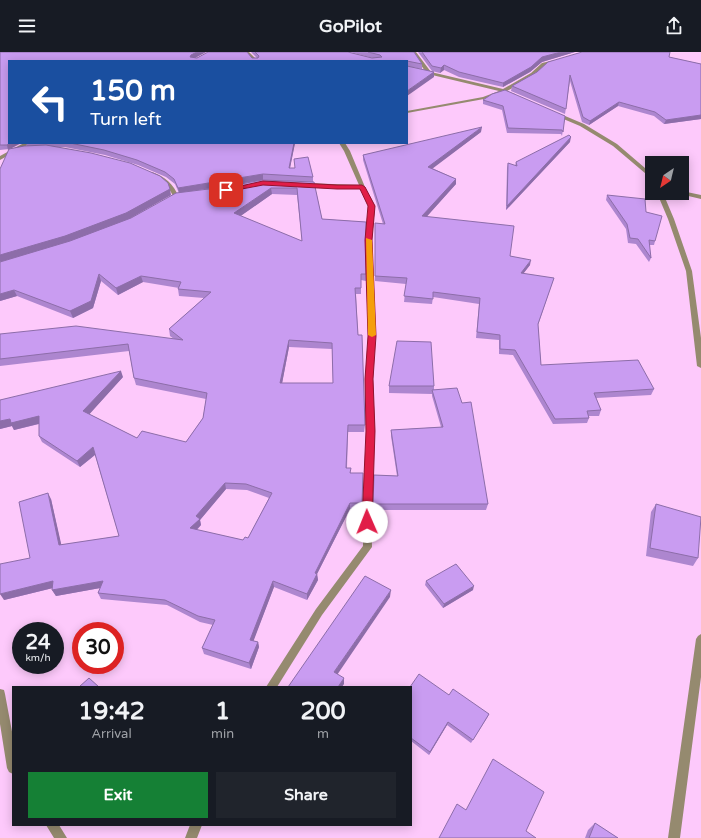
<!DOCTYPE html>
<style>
body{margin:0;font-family:"Varela Round",sans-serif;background:#20242c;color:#f1f3f6;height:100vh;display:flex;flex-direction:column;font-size:15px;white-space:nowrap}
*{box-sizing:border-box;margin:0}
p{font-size:13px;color:#9ea1a6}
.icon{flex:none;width:22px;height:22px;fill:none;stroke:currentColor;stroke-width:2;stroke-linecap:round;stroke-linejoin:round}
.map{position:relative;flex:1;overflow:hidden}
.panel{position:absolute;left:12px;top:634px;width:400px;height:140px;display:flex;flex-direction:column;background:#171b24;border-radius:0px;box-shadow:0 2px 10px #0003}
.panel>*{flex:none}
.top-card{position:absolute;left:8px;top:8px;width:400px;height:84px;border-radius:0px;box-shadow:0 2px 10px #0003;background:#1a4fa0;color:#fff;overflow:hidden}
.needle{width:26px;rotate:215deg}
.controls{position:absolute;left:645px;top:104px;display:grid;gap:8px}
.controls a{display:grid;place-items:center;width:44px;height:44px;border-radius:0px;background:#171b24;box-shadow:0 2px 10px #0003;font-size:20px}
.speed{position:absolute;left:12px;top:570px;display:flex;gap:8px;font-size:20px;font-weight:700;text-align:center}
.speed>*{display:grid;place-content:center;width:52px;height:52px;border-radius:50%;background:#171b24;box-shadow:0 2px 10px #0003;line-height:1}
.speed small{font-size:10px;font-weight:400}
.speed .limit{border:6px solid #d22;background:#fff;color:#111}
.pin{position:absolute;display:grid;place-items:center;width:34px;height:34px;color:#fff;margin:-17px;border-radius:8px;box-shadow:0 2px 6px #0006}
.me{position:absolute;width:44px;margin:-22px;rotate:359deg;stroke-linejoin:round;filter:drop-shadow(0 0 3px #0008)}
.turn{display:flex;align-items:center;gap:14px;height:84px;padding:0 16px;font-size:18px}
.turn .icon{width:52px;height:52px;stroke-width:2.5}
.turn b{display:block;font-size:28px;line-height:34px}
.eta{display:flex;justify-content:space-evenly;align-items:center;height:68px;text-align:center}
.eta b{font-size:24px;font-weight:700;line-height:28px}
.action{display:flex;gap:8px;margin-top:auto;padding:8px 16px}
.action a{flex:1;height:46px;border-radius:0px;background:#158035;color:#fff;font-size:16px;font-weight:700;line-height:46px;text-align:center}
.action a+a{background:#20242c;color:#f1f3f6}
header{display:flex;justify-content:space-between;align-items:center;height:52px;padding:0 16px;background:#171b24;font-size:18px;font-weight:700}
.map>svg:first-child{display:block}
</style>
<header><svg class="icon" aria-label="menu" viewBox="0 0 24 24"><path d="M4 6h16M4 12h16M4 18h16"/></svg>GoPilot<svg class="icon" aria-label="share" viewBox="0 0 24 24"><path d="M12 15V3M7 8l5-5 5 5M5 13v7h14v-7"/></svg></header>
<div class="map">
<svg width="701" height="786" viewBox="0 0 701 786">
<rect width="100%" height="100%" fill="#fdc9fb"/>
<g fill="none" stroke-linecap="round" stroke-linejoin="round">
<path fill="#958a6f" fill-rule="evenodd" d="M245,0h4l9,9h-4z
M412,0h4l15,20 72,17 28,-16 11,-10 13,-3 2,1 -11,4 -11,10 -28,16 8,3v2l-11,-3 -20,6 -77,14v-2l76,-14 16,-6 -92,-22v-2l18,4z
M554,61h4l26,11 33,20 35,30v5l-39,-33 -33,-20 -26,-11z
M24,91h7l-31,17v-4z
M339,91h6l5,8 15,36 10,19 -3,34 3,96 -2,43 2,52 -4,78 1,38 -50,68 -45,72h-11l50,-78 47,-63v-37l4,-78 -2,-52 4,-43 -3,-96 3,-34 -9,-17 -55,-2 -3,-2 3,-2 54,2 -15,-34z
M152,120c14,5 21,12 27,25 -2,3 -6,5 -10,4v-2l4,-3c-5,-11 -11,-16 -23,-21v-2z
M682,139l19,4v4l-21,-5 -1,-1h3z
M657,141h6l11,26 18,52 9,67v30l-4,-2 -11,-95 -18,-52z
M701,582v43l-21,161h-12l28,-199 2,-3z
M0,637l4,1 1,4 8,43v37l-4,-2 -2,-4 -7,-44z
M46,773h13l8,13h-13z
M190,773h12l-5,13h-12z"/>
</g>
<path fill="#ad86cf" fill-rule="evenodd" d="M0,0h206l-11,6h62l-6,-6h97l24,6h1l-23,-6h64l8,12v5l-15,-3 27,6v5l-425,-16 12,82 -11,6 17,-3 -1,-3h269l-5,25 23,9v5l-50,-2 -68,11 119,-9 8,37 44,3v59l-5,-1v14h-5l2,41 7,90 -1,7h-16l-1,36 4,5h12l-1,37 -12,-1 -33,65 1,6 -11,20 -33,-13 -21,54 5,1 1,5 -8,22 -47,-15 -2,-6 11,-23 -13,-3 -33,-17 -66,-6 -3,-6 2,-5 -44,8 -4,-6 1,-2 -49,12 26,-42 21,-59 10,46 58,-9 -24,-81 -15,12 -38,-25 -3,-6v-12l-25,6 -2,-4 -12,3v-29l123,-23 -34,37 48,24 49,4 17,-24 3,-19 -70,-14 -2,-7 -5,-27 -129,15v-32l174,5 -4,-3 -1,-7 35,-31 -25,-2 -1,-7 1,-1 -36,-6 -25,13 -17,-14 -8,27 -20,10 -56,-22 -17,5 9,-152 -9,1zM54,95h11l40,8 33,10 28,12 9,7 4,9 -49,25 41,-23zM272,142l25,1 5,46 -62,-25zM289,295l43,2 1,34h-51zM226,437l21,1 22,8 -21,40 -5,2 -46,-10 4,-5 -1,-5z
M418,0h157l-33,10 -12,10 -27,15 -44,-10 -15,-7 -4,3 -8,-2z
M669,5l32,7v55l-37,5 -10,-8 -36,-10 -29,19 -7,-3 -12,-41 -5,33 -54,-23 1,-5z
M483,48l82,16 -3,20 -1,-2 -54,-1 -5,-23 -19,-6z
M481,80l-49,36 24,11v5l-30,33 104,48 -7,9 31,4 -16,47 3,40 113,24 -3,6 -55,3 5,12 -2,6h-10v2l-2,5 -34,1 -40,-69 -14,-1v-14l-23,-2 3,-34 -46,-7 -1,7 -28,-2 2,-18 -31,-3v-58l8,1 -20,-64v-5z
M570,90l-64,68 1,-42 1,-5 7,3 1,-4z
M607,143l48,46 -1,4h-5l2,13 -2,4 -13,-18 -8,-1 -2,-14 -20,-29z
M389,334h45v3l54,115 -2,6h-113l1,-35 23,1 -6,-40v-6l50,-3 -9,-31v-2l-43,-1z
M656,452l42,54 -5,8 -47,-10 5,-44z
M426,529l47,9 -30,18 -18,-23z
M411,635l38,8 40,19 -2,4 -16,25 -24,-18 -18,30 -18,-14z
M595,771l23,15h-33l3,-8z"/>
<path fill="#8d6da9" d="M197,0h9l-15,8 -1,-3 1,-2z
M561,0h14l-33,10 -12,10 -27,15v-4l39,-26z
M444,13v5l-4,3 1,-5z
M434,20v5l-27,19v-5z
M619,50l-1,4 -29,19 1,-4z
M701,63v4l-37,5 2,-4z
M482,75l-1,5 -53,40v-5z
M571,85l-1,5 -64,68 1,-4z
M10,91h11l-13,7 -1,-5z
M294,91h1l-6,30v-5z
M263,122v6l-84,13 -1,-5z
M456,127v5l-34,38v-6z
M271,136l1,6 -37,26 -1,-7z
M170,137l1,6 -44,25 -59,23 -68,19v-7z
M531,208l-1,5 -11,14 2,-6z
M99,222l2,7 -8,27 -20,10 -3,-7z
M141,224l2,6 -25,13 -2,-7z
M14,238l3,6 -17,5v-7z
M289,288v7l-8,42 -1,-6z
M121,319l2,6 -37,41 -3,-7z
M39,364l3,7 -28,7 -2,-4 -12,3v-8l10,-2z
M93,395l3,7 -16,13 -3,-6z
M225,431l1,6 -26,31 1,5 -9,9 -2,-6 6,-12z
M48,441l3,6 12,53 -4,-7z
M350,451v6l-33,65 1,6 -11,20v-6l8,-21z
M53,529l4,6 -53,13 -4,-6z
M103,529l3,6 -50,9 -4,-6z
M273,529l1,6 -22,58 -2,-5z
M474,534l-1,4 -30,18 1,-4z
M391,538l-1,7 -55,81 -1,-6z
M258,590l1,5 -8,22 -2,-6z
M344,626v6l-2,3h-4z
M448,670l-1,3 -18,30 1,-3z"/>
<path fill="#c99cf1" stroke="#8d6da9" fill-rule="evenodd" d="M0,0h197l-6,3 -1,2 7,1 11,-6h39l5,6h6l1,-2 -4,-4h93l24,6 10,-1 -2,-2 -12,-3h46l8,12 -15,-3h-398v82h1l-3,2h-7z
M422,0h139l-19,5 -11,10 -28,16 -44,-11 -15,-7 -3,3 -9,-2z
M582,0h88l-1,5 32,7v51l-35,5 -11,-8 -36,-10 -29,19 -7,-4 -13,-42 -4,34 -54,-23 25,-14 11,-10z
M407,14l27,6 -27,19z
M505,38l60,26 -2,16 -1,-2 -54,-2 -5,-22 -20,-6 9,-6z
M482,75l-54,40 28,12 -34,37 92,10 -4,30 21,4 -10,13 33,5 -16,46 3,41 97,-5 16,29 -60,4 7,17 -14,1 2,7 -34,1 -40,-69 -15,-1v-14l-23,-3 3,-34 -47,-6v7l-29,-3 3,-18 -32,-2v-53l10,1 -22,-69z
M569,83l2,2 -64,69 1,-43 9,3 -1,-4z
M70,91h224l-5,25h6l-1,-9 14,-2 5,20 -50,-3 -85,14 -4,-9 -9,-7 -28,-12 -33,-10z
M46,93l45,8 39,10 30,13 8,7 2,6 -44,24 -61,23 -65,19v-86l9,-20 15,-3z
M262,128l52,2 8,37 44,3v52h-5v14h-6l3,47h4l3,90h-17l-2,43h5l-1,5h13l-1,30h-12l-35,70 2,1 -10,20 -34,-13 -23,59 8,2 -9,21 -47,-15 13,-28 -17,-4 -33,-16 -67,-7 5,-12 -51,9 1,-9 -53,13v-30l30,-6 -11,-56 29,-9 11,52 60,-9 -26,-89 -16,14 -38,-25v-20l-28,7 -1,-4 -10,2v-21l121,-29 -38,40 54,27 5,-7 44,11 17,-24 4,-25 -73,-15 -6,-34 -128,15v-25l76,-8 107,14 -14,-11 42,-37 -33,-3 3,-7 -40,-6 -25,12 -17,-14 -8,27 -21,10 -56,-21 -14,4v-32l70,-21 61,-23 45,-25 49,-6zM271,136h26l5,53 -68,-28zM289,288l43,3 1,40h-53zM225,431l21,1 26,9 -24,45 -3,-1 -2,3 -53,-12 10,-9 -4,-3z
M607,143l38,4 1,13 16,4 -7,25 -6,-1 2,18 -13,-19 -8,-1 -3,-14z
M397,289l34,1 3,44h-45z
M457,336l5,15 9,-1 17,102h-115l1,-29 24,1 -7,-46 52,-3 -11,-37z
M656,452l45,13 -3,41 -48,-10z
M456,512l18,22 -30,18 -18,-23z
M365,524l26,14 -57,82 10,6 -6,9h-50z
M419,622l30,21 4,-6 36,25 -16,26 -25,-18 -18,30 -19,-14v-51h-1z
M89,626l10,9h-20z
M493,707l51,33 -18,39 10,7h-97l18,-34 9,6z
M595,771l23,15h-29z"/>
<path fill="#e11d48" stroke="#92132f" d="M263,129l74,4h25l3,2 10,19 -3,34 4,96 -3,43 2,52 -3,91 -1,2 -4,2 -3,-2 -2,-2 4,-91 -1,-52 3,-43 -3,-96 3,-34 -8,-17h-23l-74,-4 -37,7 -3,-2z"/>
<path fill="#f59e0b" d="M366,186l6,2 4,95 -4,2 -4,-2z"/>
</svg>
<div class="controls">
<a><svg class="needle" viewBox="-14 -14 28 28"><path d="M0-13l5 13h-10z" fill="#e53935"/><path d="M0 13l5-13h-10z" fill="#9ea1a6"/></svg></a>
</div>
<div class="speed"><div>24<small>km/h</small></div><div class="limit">30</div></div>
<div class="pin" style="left:226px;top:138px;background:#d93025"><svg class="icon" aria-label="arrive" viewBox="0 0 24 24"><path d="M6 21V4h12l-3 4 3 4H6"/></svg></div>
<svg class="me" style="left:367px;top:470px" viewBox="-20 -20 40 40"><circle r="19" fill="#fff"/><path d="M0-13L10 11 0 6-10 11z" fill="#e11d48"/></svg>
<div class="top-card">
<div class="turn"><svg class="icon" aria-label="left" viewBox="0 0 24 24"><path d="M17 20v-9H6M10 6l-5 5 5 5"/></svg><div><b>150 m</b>Turn left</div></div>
</div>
<section class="panel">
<div class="eta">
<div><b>19:42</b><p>Arrival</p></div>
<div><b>1</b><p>min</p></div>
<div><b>200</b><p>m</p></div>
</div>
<div class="action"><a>Exit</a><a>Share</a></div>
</section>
</div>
